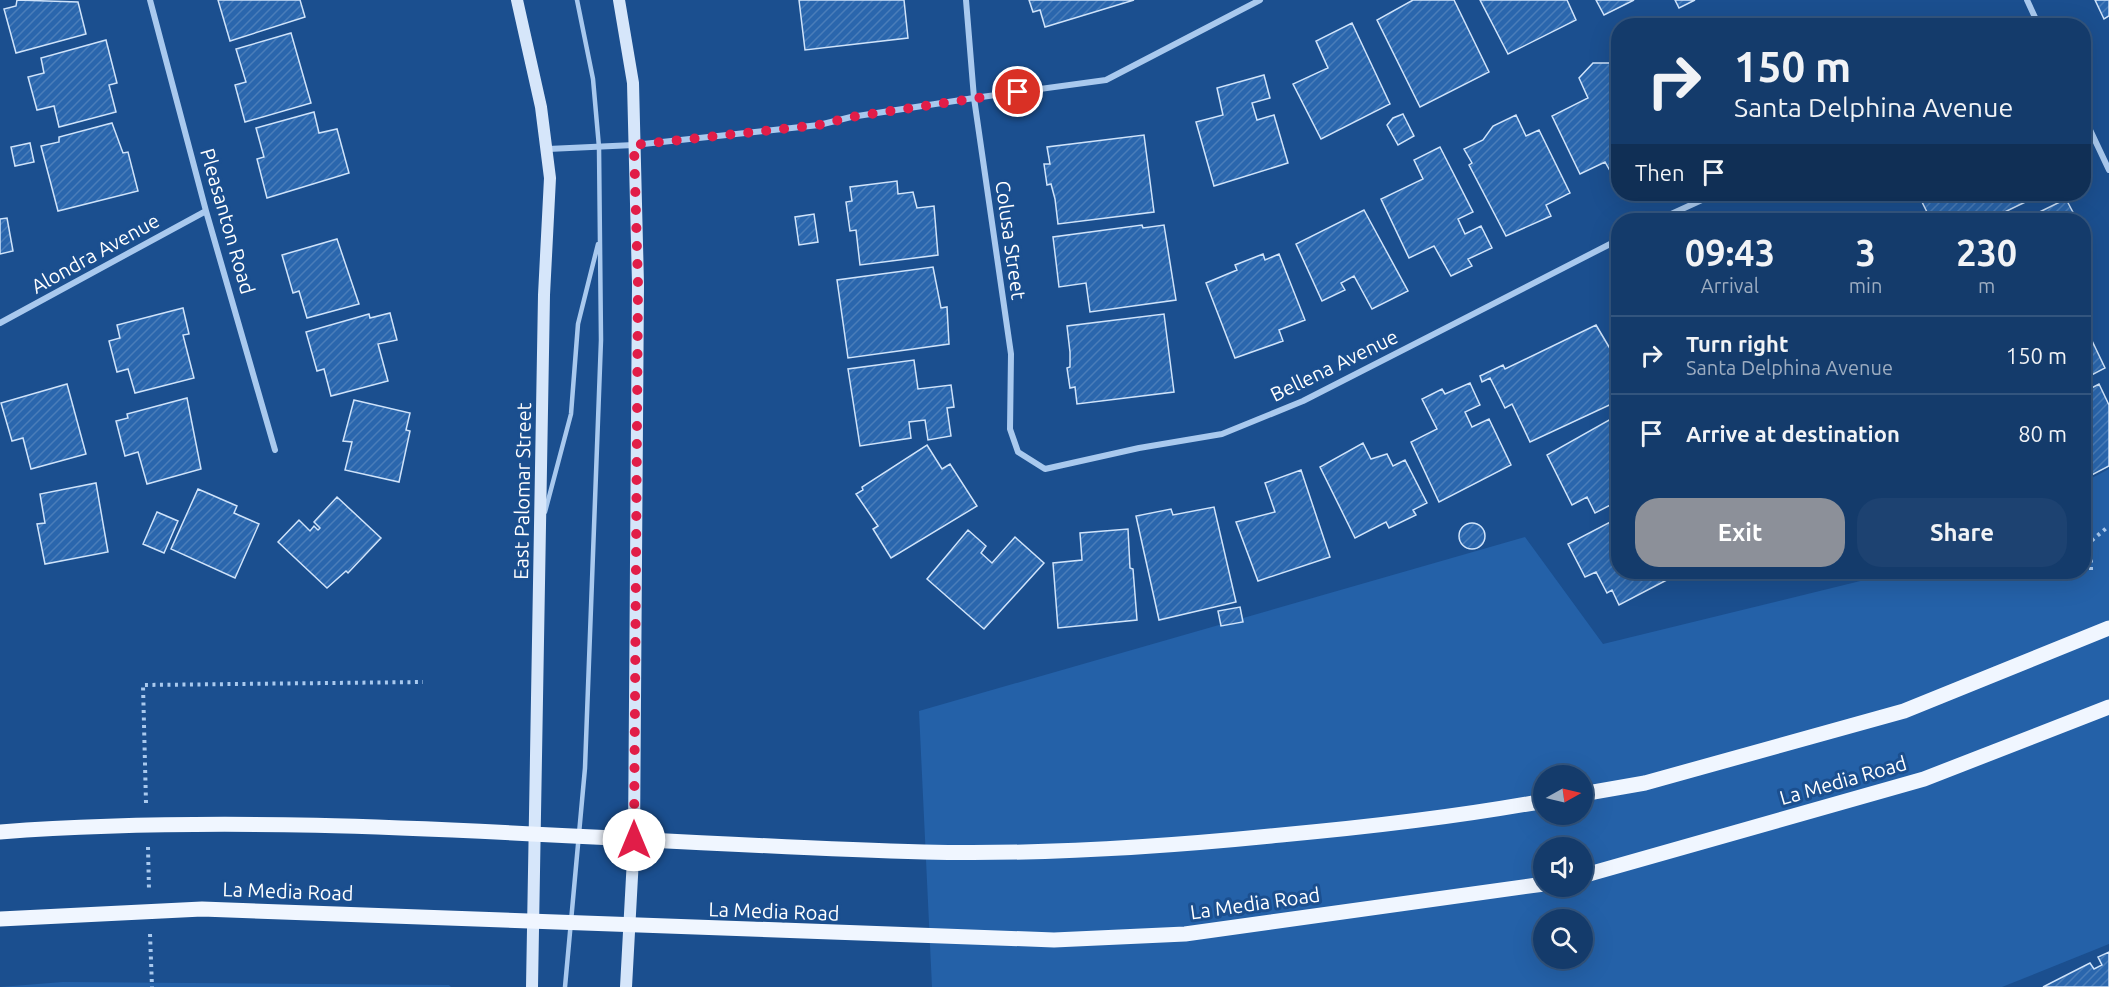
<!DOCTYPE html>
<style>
body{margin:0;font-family:Ubuntu,sans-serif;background:#1d4271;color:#f1f3f6;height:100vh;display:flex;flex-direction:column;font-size:22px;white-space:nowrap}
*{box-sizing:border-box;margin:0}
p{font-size:20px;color:#9dadc1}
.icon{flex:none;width:33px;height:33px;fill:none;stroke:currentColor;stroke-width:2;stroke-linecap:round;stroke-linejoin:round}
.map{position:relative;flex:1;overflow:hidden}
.drawer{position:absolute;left:1611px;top:213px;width:480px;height:366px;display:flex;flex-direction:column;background:#143b6b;border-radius:24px;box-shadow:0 6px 24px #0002,0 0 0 2px #33557e}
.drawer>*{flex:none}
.hud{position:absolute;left:1611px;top:18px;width:480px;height:183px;border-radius:24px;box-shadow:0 6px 24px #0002,0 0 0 2px #33557e;background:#143b6b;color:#f1f3f6;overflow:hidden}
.needle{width:39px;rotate:82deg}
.buttons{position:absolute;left:1533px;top:765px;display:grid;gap:12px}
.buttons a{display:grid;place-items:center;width:60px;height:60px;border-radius:50%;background:#143b6b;box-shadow:0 6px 24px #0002,0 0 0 2px #33557e;font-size:30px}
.pin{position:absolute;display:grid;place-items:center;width:51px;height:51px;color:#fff;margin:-26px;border:3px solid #fff;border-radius:50%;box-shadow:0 2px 6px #0007}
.me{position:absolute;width:66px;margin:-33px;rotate:0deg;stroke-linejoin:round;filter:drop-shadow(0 0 4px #0008)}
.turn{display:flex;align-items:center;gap:21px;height:126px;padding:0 24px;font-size:27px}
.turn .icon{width:78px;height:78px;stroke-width:2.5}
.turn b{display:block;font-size:42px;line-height:51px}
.then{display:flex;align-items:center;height:57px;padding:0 24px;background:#0003;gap:12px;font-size:22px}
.eta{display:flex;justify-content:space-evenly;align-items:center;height:102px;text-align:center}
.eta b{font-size:36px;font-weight:700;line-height:42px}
.cta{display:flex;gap:12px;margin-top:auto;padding:12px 24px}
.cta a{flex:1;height:69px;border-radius:24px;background:#8c9099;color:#fff;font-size:24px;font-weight:700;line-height:69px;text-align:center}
.cta a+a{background:#1d4271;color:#f1f3f6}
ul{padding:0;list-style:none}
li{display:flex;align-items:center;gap:18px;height:78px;padding:0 24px;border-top:2px solid #33557e}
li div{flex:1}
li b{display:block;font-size:22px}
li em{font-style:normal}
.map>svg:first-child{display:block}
</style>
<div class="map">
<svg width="2109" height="987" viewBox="0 0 2109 987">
<defs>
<pattern id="building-hatch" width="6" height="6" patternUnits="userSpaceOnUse" patternTransform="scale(1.5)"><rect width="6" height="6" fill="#2a66ad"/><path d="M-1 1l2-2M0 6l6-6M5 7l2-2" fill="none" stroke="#4a7db9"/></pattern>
</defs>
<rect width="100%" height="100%" fill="#1b4f8f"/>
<path fill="#2461a8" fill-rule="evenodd" d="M2109,469v475l-107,43h-1070l-13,-276 606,-174 78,107 294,-72h187v-90zM1544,776h38v38h-38zM1544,848h38v38h-38zM1544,920h38v38h-38z
M63,982l386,3 2,2h-451z"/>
<path fill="url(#building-hatch)" stroke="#cfe3fa" stroke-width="1.5" d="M17,0l61,2 8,32 -70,19 -12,-44 12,-3z
M218,0h82l5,17 -75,24z
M799,0h105l4,38 -103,12z
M1029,0h105l-89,27 -5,-17 -7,2z
M1413,0h41l35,72 -69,35 -43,-87z
M1480,0h87l9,20 -68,34z
M1596,0h38l-30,15z
M1675,0h20l-16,8z
M2095,0h14v16l-5,3z
M1352,23l38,81 -69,35 -28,-55 35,-16 -12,-27z
M291,33l20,70 -66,19 -10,-37 11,-3 -10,-33z
M106,40l11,43 -8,2 7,27 -57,15 -5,-21 -17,4 -9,-33 16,-4 -3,-15z
M1593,63h19l6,14v108l-13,-23 -25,12 -28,-58 36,-18 -9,-20z
M1264,75l6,23 -18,5 5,17 17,-5 14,48 -74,23 -18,-64 27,-7 -6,-27z
M314,112l5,21 18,-4 12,44 -82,25 -10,-39 7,-2 -8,-29z
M1403,114l11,22 -16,9 -11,-20 6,-7z
M1516,115l10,21 13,-6 31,63 -24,12 5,11 -45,20 -37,-71 3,-2 -8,-14 19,-9 10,-14z
M112,123l11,30 5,-1 10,39 -80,20 -17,-65 18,-4v-5z
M1144,135l10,77 -96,12 -3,-25 -4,-15 -4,1 -3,-21h6l-3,-17z
M30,143l4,19 -19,4 -4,-19z
M1440,147l33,65 -15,7 7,15 16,-8 11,22 -24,11 4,7 -21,10 -17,-30 -25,12 -28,-59 42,-20 -9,-19z
M897,181l1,13 15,-2 4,16 17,-2 4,49 -78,10 -4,-35 -6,1 -4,-29 6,-1 -2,-14z
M1918,194h121l1,1 -52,25h-57z
M2066,199l11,21h-51l-1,-1z
M1364,210l44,81 -36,18 -18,-33 -13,7 4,7 -23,11 -26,-57z
M814,214l4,28 -19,3 -4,-28z
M7,218l6,33 -13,3v-35z
M1142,225l1,3 21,-3 12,75 -86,12 -4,-29 -27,4 -6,-50z
M337,239l22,65 -52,14 -8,-27 -6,2 -11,-38z
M1263,254l2,6 14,-6 26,66 -26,10 4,11 -48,17 -29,-75 31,-13 -2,-5z
M933,267l8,41 6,-1 2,37 -101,14 -11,-78z
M183,308l6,26 -6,1 11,43 -59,15 -7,-24 -11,3 -8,-31 11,-3 -3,-13z
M390,313l7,27 -19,4 10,37 -57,15 -7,-27 -7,2 -11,-39 63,-18 1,4z
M1164,314l10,78 -97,12 -2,-17 -5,1 -3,-20 3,-1v-15l-3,-26z
M2084,324l21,44 -21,11z
M1596,325l19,32 -5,2 7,15 -3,1 4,9v17l-88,41 -18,-38 -7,4 -15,-30 -8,4 -2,-6 23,-11 2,4z
M914,360l4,29 33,-4 3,22 -7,1 4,28 -23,4 -3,-20 -16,2 2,16 -51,8 -12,-77z
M1470,383l10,22 -15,7 7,15 17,-8 22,46 -72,37 -28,-60 26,-13 -15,-30 20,-10 3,5z
M67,384l19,70 -55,15 -8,-31 -11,3 -11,-38z
M2099,384l10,21v61l-25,13v-87z
M187,398l14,71 -54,15 -9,-32 -13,4 -9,-35 12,-3 -1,-4z
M354,400l56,13 -4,17 4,1 -11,51 -54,-12 7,-28 -9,-1z
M1618,415v86l-23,12 -8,-16 -15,8 -25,-50z
M1363,443l8,16 16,-5 6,12 12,-6 22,43 -14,7 3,5 -27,13 -3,-6 -31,16 -35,-71z
M927,445l15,24 8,-5 27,42 -86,52 -18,-29 5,-3 -22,-32 7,-4 -1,-3z
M1301,470l29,87 -72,24 -22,-59 39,-10 -10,-29z
M96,483l12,69 -63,12 -8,-40 8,-1 -5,-29z
M198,489l39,17 -3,7 25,11 -24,54 -64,-29z
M337,497l44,41 -33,35 -2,-2 -19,17 -49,-46 21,-22 11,11 4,-5 4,4 2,-2 -6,-6z
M1214,507l22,95 -77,18 -23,-104 35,-7 2,6z
M157,512l21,9 -14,32 -21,-9z
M1618,518v54h64l-63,33 -7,-15 -5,3 -11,-21 -11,5 -17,-33z
M1459 536a13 13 0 1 1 26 0a13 13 0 1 1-26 0Z
M1128,529l2,39 3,1 4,51 -79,8 -5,-65 29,-3 -2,-27z
M968,530l18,16 -5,7 11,10 23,-26 29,26 -60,66 -57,-50z
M1240,607l3,15 -22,4 -3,-15z
M2109,952v35h-66l47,-24 4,6 8,-4 -4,-8z"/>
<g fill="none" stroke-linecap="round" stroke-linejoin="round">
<path stroke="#a9c9ee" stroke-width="4" stroke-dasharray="3 4.5" stroke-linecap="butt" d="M2091,570v-29l18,-15
M146,803l-3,-118 280,-3
M148,847l1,43
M150,934l2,53"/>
<path stroke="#a9c9ee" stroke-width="4.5" d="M545,512l26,-98 7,-90 20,-80
M565,987l20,-219 16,-428 -2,-193 -6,-68 -16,-79"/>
<path stroke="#a9c9ee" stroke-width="6" d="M150,0l56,211 69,239
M966,0l8,98 37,256 -1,75 8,23 27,17 94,-21 83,-14 81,-33 315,-161
M2027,0l12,26
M2084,117l25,53
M548,149l86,-4 185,-20 32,-8 123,-19 132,-18 154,-80
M1658,220l57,-26
M0,323l206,-112"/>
<path stroke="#d6e6fa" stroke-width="12" d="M517,0l24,107 9,71 -6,117 -12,692
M619,0l14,83 5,201 -4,556 -8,147"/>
<path stroke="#f0f6ff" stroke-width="15" d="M1582,794l63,-11 259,-72 205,-83
M0,832c308,-23 617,12 924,20 120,3 239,-5 357,-17 88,-8 176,-18 263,-34
M1582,876l342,-97 185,-72
M0,919l202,-10 852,31 131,-6 359,-50"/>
</g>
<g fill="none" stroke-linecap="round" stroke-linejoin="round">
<path stroke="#e11d48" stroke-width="10" stroke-dasharray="0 18" d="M634,840l4,-556 -4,-139 185,-20 32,-8 167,-25"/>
</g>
<g text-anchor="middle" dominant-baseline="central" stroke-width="6" stroke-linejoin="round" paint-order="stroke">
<g font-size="20" fill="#fff" stroke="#1b4f8f">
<text transform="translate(228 221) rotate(74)">Pleasanton Road</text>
<text transform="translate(1011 240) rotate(82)">Colusa Street</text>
<text transform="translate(95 253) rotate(-29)">Alondra Avenue</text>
<text transform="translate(1334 365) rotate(-26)">Bellena Avenue</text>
<text transform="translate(522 491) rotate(-89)">East Palomar Street</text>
<text transform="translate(1843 780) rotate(-16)">La Media Road</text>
<text transform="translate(288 891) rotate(2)">La Media Road</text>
<text transform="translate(1255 903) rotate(-8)">La Media Road</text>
<text transform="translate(774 911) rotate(2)">La Media Road</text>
</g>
</g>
</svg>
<div class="buttons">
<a><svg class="needle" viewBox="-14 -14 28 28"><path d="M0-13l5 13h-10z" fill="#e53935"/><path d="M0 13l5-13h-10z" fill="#9dadc1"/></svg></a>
<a><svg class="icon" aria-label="sound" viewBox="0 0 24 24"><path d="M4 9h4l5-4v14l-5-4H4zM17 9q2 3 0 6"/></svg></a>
<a><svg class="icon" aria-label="search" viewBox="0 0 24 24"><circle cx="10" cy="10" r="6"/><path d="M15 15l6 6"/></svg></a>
</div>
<div class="pin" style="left:1018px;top:92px;background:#d93025"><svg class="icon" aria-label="arrive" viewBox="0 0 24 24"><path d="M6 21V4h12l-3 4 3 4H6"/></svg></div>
<svg class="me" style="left:634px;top:840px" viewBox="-20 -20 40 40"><circle r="19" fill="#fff"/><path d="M0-13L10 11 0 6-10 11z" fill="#e11d48"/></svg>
<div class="hud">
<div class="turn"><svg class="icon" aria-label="right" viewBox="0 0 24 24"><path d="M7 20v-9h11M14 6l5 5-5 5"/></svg><div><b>150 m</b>Santa Delphina Avenue</div></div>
<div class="then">Then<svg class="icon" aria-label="arrive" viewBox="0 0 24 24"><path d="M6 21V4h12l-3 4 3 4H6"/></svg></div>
</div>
<section class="drawer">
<div class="eta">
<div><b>09:43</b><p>Arrival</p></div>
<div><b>3</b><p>min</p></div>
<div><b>230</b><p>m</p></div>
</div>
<ul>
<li><svg class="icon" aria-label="right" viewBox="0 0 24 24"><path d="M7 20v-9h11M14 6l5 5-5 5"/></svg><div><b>Turn right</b><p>Santa Delphina Avenue</p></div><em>150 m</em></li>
<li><svg class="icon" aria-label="arrive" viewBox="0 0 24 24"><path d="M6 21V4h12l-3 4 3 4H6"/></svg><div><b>Arrive at destination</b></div><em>80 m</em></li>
</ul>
<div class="cta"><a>Exit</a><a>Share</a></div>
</section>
</div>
